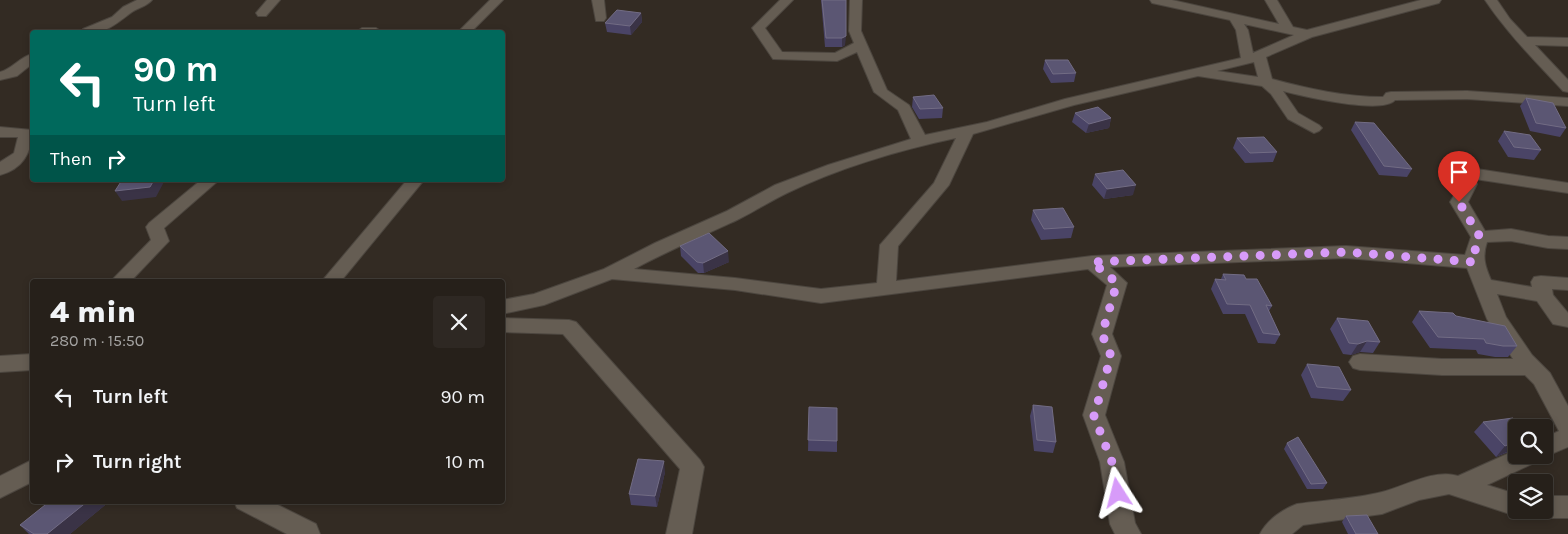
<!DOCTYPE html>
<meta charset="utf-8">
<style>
body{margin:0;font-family:Karla,sans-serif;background:#2e2823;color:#f1f3f6;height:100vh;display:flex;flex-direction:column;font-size:19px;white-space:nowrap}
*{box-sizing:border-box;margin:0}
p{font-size:16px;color:#a4a3a2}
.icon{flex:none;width:28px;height:28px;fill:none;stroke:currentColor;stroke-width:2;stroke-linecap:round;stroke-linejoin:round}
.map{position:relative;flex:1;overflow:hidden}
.sheet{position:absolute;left:30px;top:279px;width:475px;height:225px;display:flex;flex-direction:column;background:#26201a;border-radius:5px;box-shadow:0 2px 8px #0003,0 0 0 1px #423e39}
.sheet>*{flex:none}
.guide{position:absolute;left:30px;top:30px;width:475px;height:152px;border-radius:5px;box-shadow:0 2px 8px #0003,0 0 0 1px #423e39;background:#00695c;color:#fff;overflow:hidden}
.buttons{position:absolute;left:1508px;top:419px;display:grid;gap:10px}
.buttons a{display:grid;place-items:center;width:45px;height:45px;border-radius:5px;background:#26201a;box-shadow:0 2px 8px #0003,0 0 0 1px #423e39;font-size:25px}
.pin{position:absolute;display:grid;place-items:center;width:42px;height:42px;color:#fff;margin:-51px -21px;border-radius:50% 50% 50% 0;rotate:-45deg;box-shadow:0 0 5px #0007}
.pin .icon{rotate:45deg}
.me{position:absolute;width:55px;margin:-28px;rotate:351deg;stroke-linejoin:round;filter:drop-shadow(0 0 4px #0008)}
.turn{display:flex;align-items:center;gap:18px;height:105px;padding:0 20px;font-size:22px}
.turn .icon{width:65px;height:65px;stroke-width:2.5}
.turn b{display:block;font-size:35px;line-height:42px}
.then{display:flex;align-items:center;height:48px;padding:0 20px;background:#0003;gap:10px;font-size:19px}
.round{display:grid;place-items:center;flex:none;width:52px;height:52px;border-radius:5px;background:#2e2823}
.overview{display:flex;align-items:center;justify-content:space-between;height:85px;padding:0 20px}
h1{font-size:30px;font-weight:800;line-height:38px}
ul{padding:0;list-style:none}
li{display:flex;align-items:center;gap:15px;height:65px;padding:0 20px}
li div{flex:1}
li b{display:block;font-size:19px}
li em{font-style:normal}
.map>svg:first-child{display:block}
</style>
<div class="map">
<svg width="1568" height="534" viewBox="0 0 1568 534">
<rect width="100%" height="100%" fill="#332b23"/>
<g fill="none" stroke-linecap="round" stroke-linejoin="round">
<g stroke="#4c463f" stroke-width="2">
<path id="minor" d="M137,0h15c-5,6 -14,8 -20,12 -18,13 -26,23 -50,20l1,-3 29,-12 11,-10z
M267,0h13l-14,16h-8l-2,-3z
M490,0h13l-32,32h-13z
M592,0h12l2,18 -2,3h-8z
M780,0h13l-28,28 17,24 53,1 19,-10 -5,-12 1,-31h12l-1,31 26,59 22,15 16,30 62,-13 78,-23 176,-41 -5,-28 -6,-10 -78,-17 -2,-3h22l107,24 -14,-24h12l16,27 14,3 114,-30h20l-2,3 -127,34 -46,20 6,22c37,10 73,18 111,18l3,-4 5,-1 76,-1 101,7v8l-101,-7 -72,1c-12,15 -93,-4 -112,-9l15,22 21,12 3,3 -3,3 -5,2 -26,-14 -17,-25 -9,-8 -64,-10 -124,29 -101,29 -24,51 -51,61 -2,35 196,-25 254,-10 119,9 6,-18 -21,-35 11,-18 -5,-12 2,-3 6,-2 104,16v10l-93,-14 2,5 -9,18 17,29 26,-2 37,7 20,1v12l-20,-1 -37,-7 -24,1c-5,15 -2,24 4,38l41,7 -1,-5 3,-5 7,-1 27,2v12l-16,-1 1,6 15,18v14l-15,-3 -16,-23 -40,-7 9,23 26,38 18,18 18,33v41l-24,10 -5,-1 -3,6 -49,23 29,9v16h10l-1,3 -9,3 -67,-22 -30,6 -37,14 -79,11 -11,9h-32c7,-14 23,-25 37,-30 28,-4 58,-5 85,-12 24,-6 51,-23 76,-16l58,-26v5h28v-17l15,-7 -25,-47 -9,-9h-83l-82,-5 -7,-2 -4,-6 4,-6 7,-2 82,5h71l-26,-40 -20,-51 -121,-10 -236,9 17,16 -15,51 9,22 -16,59 19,47 11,61 6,11h-26l-5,-10 -10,-62 -17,-47 18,-59 -9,-22 15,-49 -19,-16 -267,34 -86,-13 -123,-11 -68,26 -42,9v-14l32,-6 70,-25 51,-26 72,-32 48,-26 53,-20 83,-26 -13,-29 -24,-18 -17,-40 -20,9 -64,-2 -21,-31zM1244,24l50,11 -41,18 -5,-23zM1254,62l4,15 -41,-6zM956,138l-22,45 -54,62 -3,38 -56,6 -86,-11 -101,-9c34,-18 68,-33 103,-49 17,-8 33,-19 50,-27 52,-25 112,-43 169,-55z
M1485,0h12l13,19 17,18 41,1v8l-33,-1 33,35v12l-5,-1c-28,-30 -55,-57 -78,-91z
M362,28h14l6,4h-26z
M32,54v10l-15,12 -17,4v-8c12,-3 20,-15 32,-18z
M0,127l32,3c0,22 -9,39 -32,45v-13l14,-9 4,-16h-18z
M201,180h18l-55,48 5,13 -38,40h-20l40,-41 -5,-13 3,-4z
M407,180h17l-83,101h-19z
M502,318l67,2 7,2 124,138 4,7 -12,67h-26l14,-65 -117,-135 -61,-2z
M32,354v16l-32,2v-16z
M32,460v22l-32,16v-22z
M1544,496h24v22h-24l-9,-3 -2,-5h11z
M234,501h36l46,23 4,10h-33l-50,-26z"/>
</g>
<use href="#minor" fill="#655d53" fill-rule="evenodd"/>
</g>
<path fill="#4a4466" d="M821,0h25l-1,45 -3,2h-17z
M641,13l1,9 -11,13 -24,-3 -2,-9z
M1045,60l31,13 -2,9 -23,1 -8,-14z
M913,97l30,11 -1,10 -23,1 -7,-12z
M1526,98l40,30 -6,9 -30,-6 -10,-25z
M1075,113l36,5 -2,10 -23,5 -14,-11z
M1355,122l57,47 -5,8 -28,-2 -28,-45z
M1504,131l37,19 -7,10 -26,-3 -10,-16z
M1237,138l40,14 -4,10 -28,1 -12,-15z
M1095,174l38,21 -29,4 -12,-14z
M1033,210l41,17 -3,11 -30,2 -10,-20z
M680,246l49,16 -25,11h-6l-17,-17z
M1223,274l23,5 26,27 -3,5 11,24 -5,9 -17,-1 -13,-29h-22l-12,-25 4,-10h6z
M1419,311l37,5 61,30 -9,11h-13l-17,-3 -2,-4 -46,-2 -18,-26z
M1337,318l43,24 -7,11 -13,-1 -9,3 -8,-1 -13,-25z
M1307,364l44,26 -8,11 -32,-3 -10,-23z
M1033,405l23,37 -3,11 -19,-2 -4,-35z
M809,407l28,34v11l-29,-1z
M1483,422l33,6v21l-20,8 -22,-25z
M1287,443l40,40 -4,6h-16l-23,-40z
M665,472l-8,35 -26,-2 -2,-11z
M110,501l-40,33h-41l-9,-9z
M1346,516l32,18h-30l-6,-12z"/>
<path fill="#3a3346" d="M641,13l1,9 -11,13 -1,-9z
M846,36l-1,9 -3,2v-9z
M1111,118l-2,10 -23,5 3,-9z
M154,180h11l-9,17 -34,4 -7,-10z
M1136,185l-3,10 -29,4 3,-10z
M728,251l1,11 -25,11 -1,-10z
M1367,341l-7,11 -9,3 7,-11z
M1516,441v6l-1,1 -19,9 9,-11z
M664,461l1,11 -8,35 -2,-11z
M88,501h22l-40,33h-23z"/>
<path fill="#5b5673" stroke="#726c84" d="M822,0h24v36l-4,2h-16z
M617,10l24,3 -11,13 -25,-3z
M1045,60h23l8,13 -23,1z
M934,95l9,13 -23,1 -7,-12z
M1526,98l27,5 13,25 -30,-5z
M1098,107l13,11 -22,6 -14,-11z
M1355,122l19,1 38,46 -28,-3z
M1504,131l26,4 11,15 -27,-3z
M1264,137l13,15 -27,1 -13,-15z
M1123,170l13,15 -29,4 -12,-15z
M122,180h32l-4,7 -35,4z
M1063,208l11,19 -30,2 -11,-19z
M709,233l19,18 -25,12 -6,-1 -17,-16z
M1223,274l21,1 2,4h11l15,27 -6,-1 14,30 -17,-2 -13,-28 -23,-1 -12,-25 11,1z
M1419,311l34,2 3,3 49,10 12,20h-14l-17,-3 -2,-4 -46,-2z
M1337,318l31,3 12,21 -13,-1 -9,3 -9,-1z
M1307,364l32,3 12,23 -34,-3z
M1033,405l19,2 4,35 -19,-2z
M809,407l28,1v33l-29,-1z
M1513,418l9,10h-6v13l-11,5 -22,-24z
M1298,437l29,46 -16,1 -24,-41z
M638,459l26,2 -9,35 -26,-2z
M50,501h38l-41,33h-13l-14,-9z
M1367,515l11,19h-22l-10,-18z"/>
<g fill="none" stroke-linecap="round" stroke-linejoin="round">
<path stroke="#d79bf9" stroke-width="9" stroke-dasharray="0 16.2" d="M1118,493l-6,-31 -18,-46 17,-60 -9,-22 15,-51 -25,-21 254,-10 128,10v-9l6,-16 -21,-35"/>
</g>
</svg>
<div class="buttons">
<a><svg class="icon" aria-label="search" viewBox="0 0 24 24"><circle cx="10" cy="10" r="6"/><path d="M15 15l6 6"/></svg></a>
<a><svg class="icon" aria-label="layers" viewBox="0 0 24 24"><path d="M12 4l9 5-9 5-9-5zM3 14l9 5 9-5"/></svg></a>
</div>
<div class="pin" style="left:1459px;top:202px;background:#d93025"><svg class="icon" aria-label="arrive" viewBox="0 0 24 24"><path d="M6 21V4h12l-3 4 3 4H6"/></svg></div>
<svg class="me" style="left:1118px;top:493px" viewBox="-20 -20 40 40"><path d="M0-17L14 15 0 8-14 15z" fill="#d79bf9" stroke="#fff" stroke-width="4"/></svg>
<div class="guide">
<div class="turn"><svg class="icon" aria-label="left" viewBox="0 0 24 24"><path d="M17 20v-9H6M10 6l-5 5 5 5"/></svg><div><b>90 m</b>Turn left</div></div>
<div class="then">Then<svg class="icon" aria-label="right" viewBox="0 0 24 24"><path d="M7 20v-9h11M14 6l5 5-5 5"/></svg></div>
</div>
<section class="sheet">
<div class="overview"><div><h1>4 min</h1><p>280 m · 15:50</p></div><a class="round"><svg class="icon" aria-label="close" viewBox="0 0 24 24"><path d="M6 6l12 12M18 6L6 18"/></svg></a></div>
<ul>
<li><svg class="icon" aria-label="left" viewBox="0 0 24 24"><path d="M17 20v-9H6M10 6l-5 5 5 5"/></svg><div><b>Turn left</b></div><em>90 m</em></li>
<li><svg class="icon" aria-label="right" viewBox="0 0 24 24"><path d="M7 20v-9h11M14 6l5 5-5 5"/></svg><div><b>Turn right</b></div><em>10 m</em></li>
</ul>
</section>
</div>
